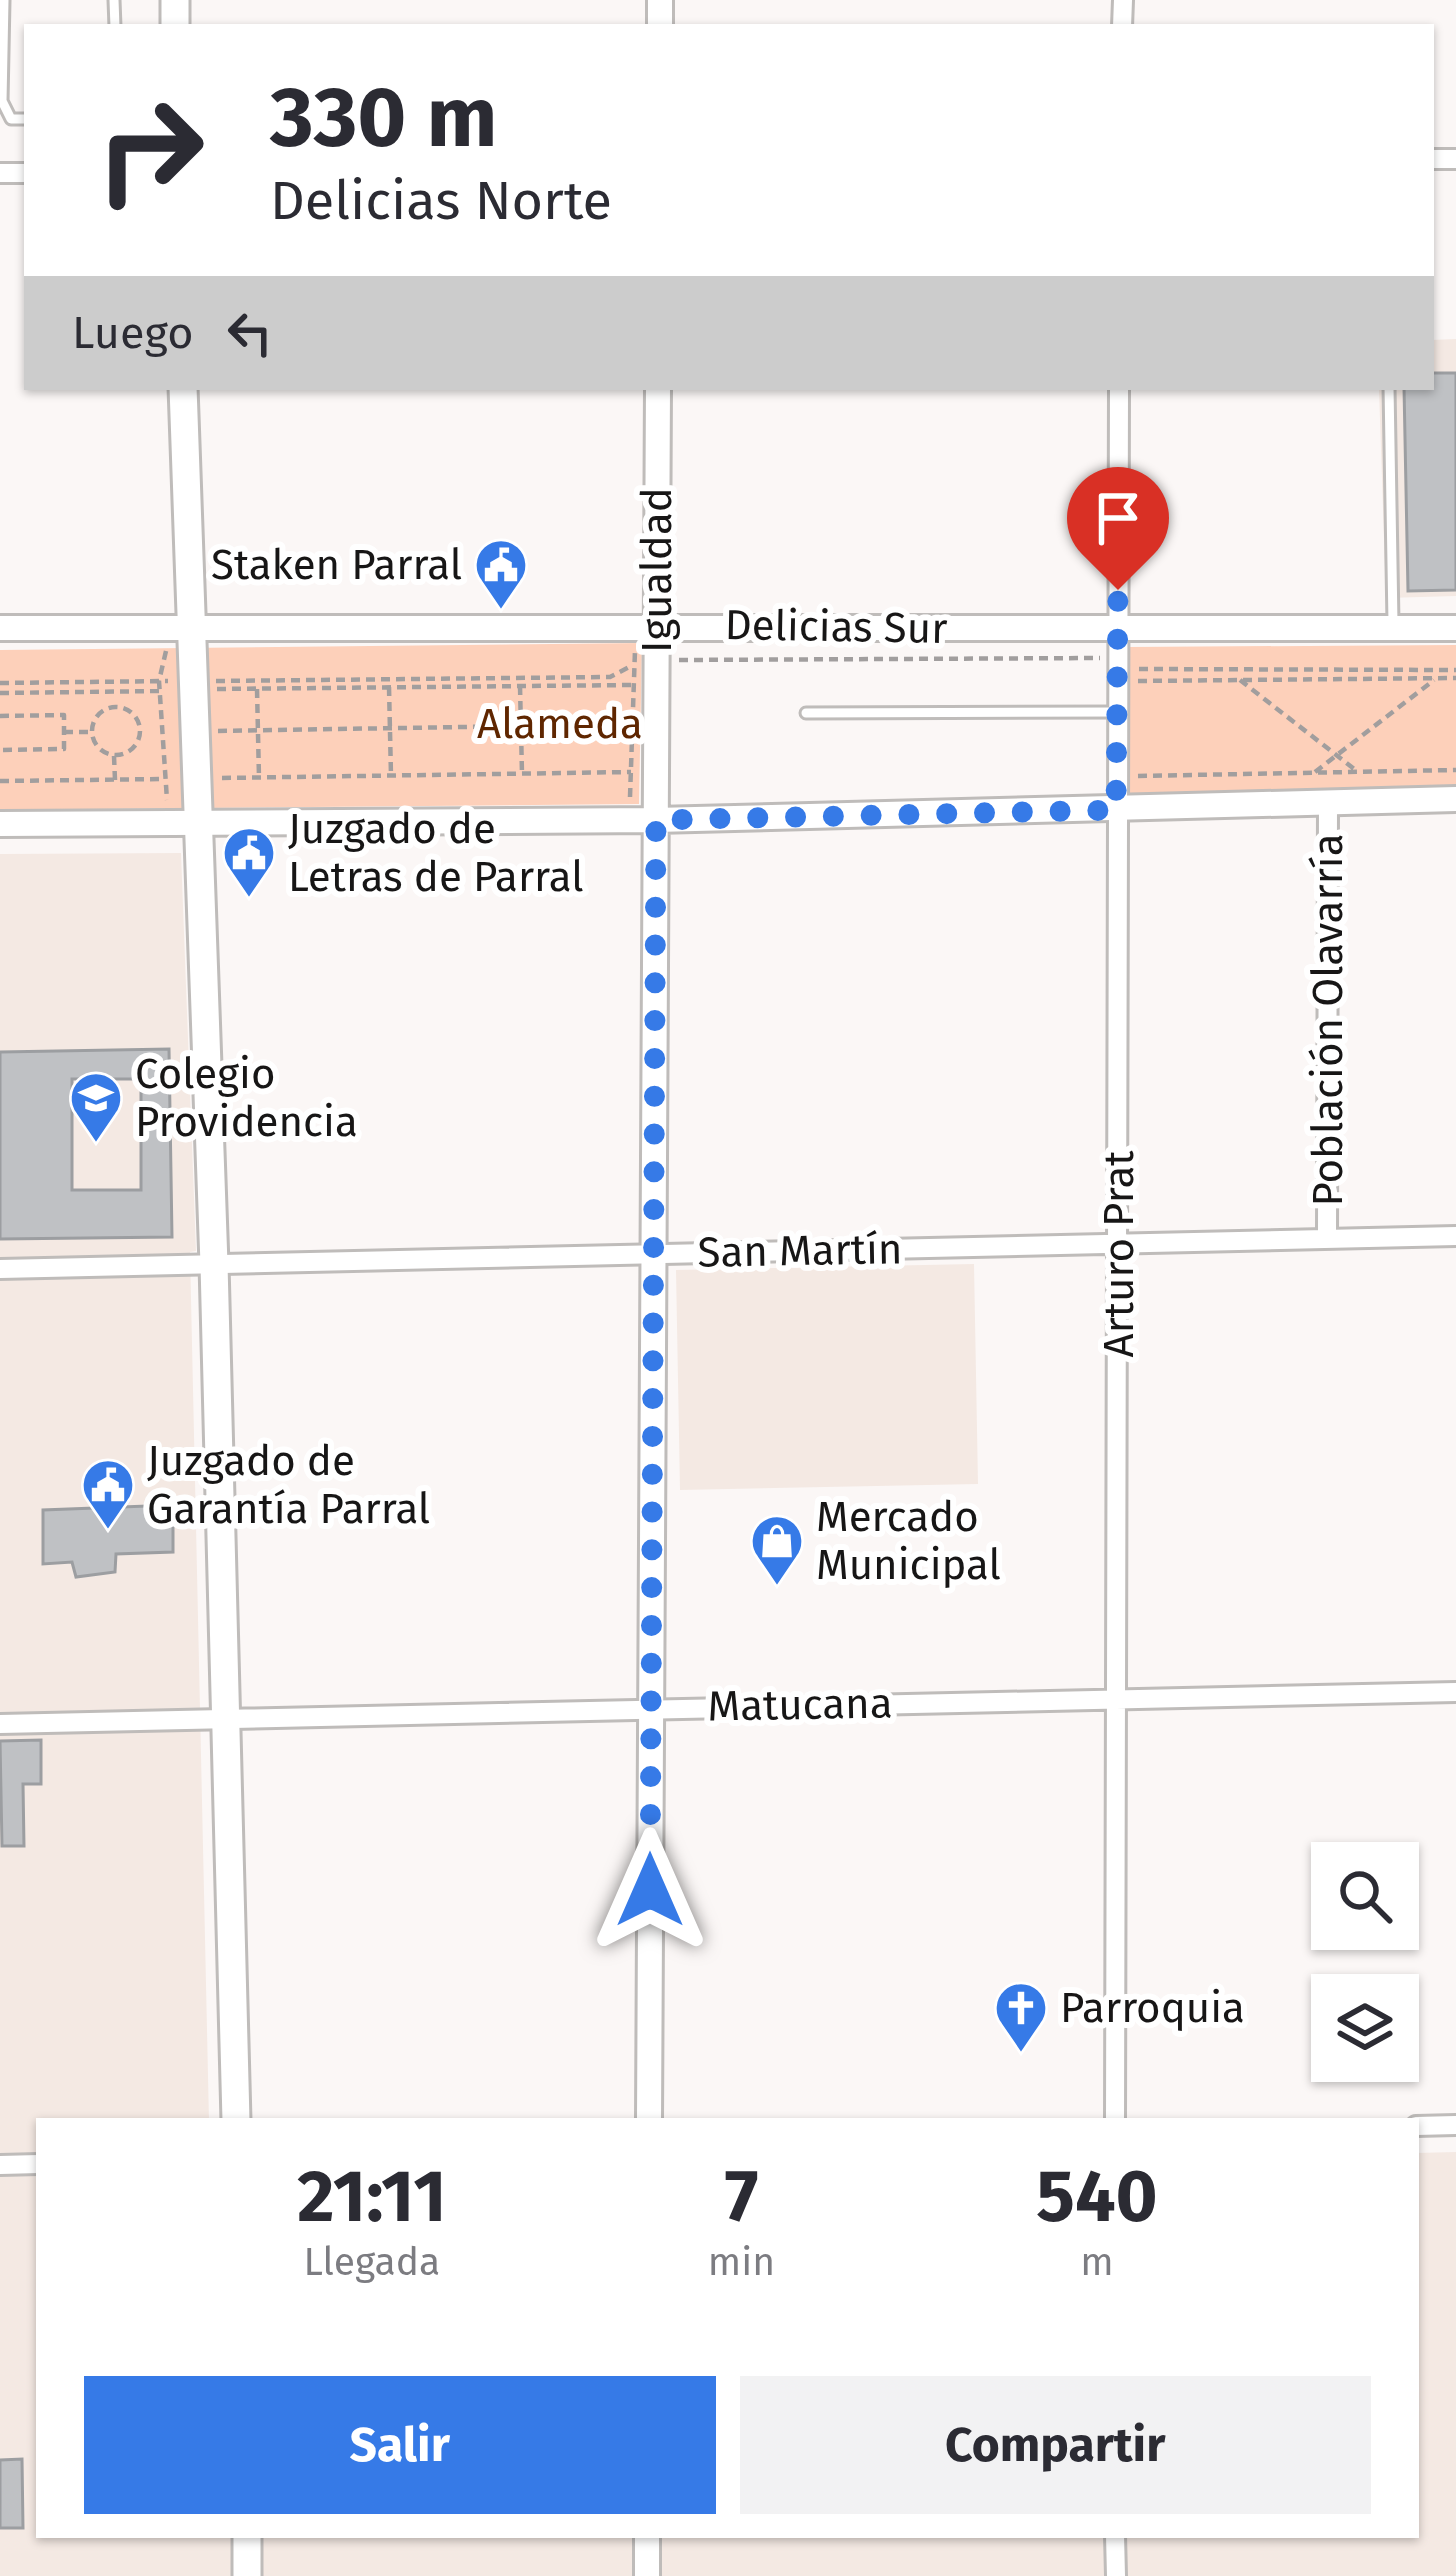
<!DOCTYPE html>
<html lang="es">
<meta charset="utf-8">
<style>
body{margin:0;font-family:"Fira Sans",sans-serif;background:#f2f2f3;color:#2b2b33;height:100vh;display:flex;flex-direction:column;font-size:45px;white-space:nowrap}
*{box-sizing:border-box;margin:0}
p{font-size:39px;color:#7c7c81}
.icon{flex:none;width:66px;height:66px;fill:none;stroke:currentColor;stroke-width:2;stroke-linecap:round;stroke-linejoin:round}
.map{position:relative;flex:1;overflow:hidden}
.panel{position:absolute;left:36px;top:2118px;width:1383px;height:420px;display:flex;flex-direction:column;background:#fff;border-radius:0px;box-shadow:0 3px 9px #0004}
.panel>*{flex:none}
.hud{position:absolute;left:24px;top:24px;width:1410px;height:366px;border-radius:0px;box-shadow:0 3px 9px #0004;background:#fff;color:#2b2b33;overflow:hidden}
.tools{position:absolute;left:1311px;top:1842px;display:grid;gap:24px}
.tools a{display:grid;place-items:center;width:108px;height:108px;border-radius:0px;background:#fff;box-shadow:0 3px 9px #0004;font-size:60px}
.pin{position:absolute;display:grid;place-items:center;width:102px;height:102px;color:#fff;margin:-123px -51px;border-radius:50% 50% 50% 0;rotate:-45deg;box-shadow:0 0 12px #0007}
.pin .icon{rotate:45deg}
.me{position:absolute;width:132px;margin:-66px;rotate:0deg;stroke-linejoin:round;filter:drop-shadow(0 0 9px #0008)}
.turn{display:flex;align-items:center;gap:42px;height:252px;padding:0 48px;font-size:54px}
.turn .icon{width:156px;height:156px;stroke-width:2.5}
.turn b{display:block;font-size:84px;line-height:102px}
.then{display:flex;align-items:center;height:114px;padding:0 48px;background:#0003;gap:24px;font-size:45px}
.eta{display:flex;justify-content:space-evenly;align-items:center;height:204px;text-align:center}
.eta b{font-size:72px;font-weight:700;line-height:84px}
.cta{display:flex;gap:24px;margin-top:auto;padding:24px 48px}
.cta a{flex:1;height:138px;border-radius:0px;background:#367ae7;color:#fff;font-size:48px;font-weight:700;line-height:138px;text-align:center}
.cta a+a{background:#f2f2f3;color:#2b2b33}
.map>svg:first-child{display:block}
</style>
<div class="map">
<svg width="1456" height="2576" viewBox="0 0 1456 2576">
<rect width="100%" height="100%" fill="#fbf7f6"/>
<path fill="#f4e9e3" d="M1456,339v257l-70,2 -7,-208 -119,-3h171v-47z
M181,853l15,398 -6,1 19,869h-170v414h1377v-382l40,-1v424h-1456v-1722z
M974,1264l4,220 -298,6 -4,-220z"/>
<path fill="#fdd0ba" d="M642,643l-3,161 -639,6v-160z
M1456,645v142l-330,7 2,-147z"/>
<path fill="#bfc1c4" stroke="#9c9ea1" stroke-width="3" fill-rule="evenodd" d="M1431,373h25v217l-48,1 -4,-204h27z
M169,1049l3,188 -172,2v-187zM72,1079h69v111h-69z
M173,1505v47l-57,2 -1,18 -39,5 -4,-15 -29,2v-54z
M41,1740v44h-18l1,62h-22l-2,-105z
M22,2459l1,69h-23v-68z"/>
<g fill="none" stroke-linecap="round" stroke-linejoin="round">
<g stroke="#bfbcba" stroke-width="15">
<path id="service" d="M4,0l-2,101 9,18h16
M114,0l1,27
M1389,387l4,236
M806,713l311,-1"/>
</g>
<g stroke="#bfbcba" stroke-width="24">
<path id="minor" d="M1122,27l1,-27
M1431,159h25
M0,173h27
M1327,1238l1,-435
M0,1269l1456,-33
M0,1724l1456,-32
M1115,2121l4,-1734
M1416,2126l40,-1
M0,2165l39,-1
M1115,2535l1,41"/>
</g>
<g stroke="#bfbcba" stroke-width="30">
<path id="tertiary" d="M660,27v-27
M0,628h1456
M0,824l656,-4 800,-21
M649,2121l9,-1734
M647,2576v-41"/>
</g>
<g stroke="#bfbcba" stroke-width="33">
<path id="secondary" d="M175,0v27
M183,387l31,877 22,857
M247,2535v41"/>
</g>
<path stroke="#a19e9e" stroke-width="4.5" stroke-dasharray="9 6" stroke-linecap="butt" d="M166,651l-7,30 8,119
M679,660l421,-2
M1139,669l317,1
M1240,680l118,92
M216,681l394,-4 23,-12
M1138,681l318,-3
M0,683l168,-2
M520,686l2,88
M389,687l2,89
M217,689l414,-4
M257,689l2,89
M0,693l160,-2
M92 731a24 24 0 1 1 48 0a24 24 0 1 1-48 0Z
M0,716l64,-1v34l-64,1
M218,731l303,-5
M64,732h28
M114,756l1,24
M1315,772l119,-92
M1138,776l318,-6
M222,778l409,-6
M0,781l165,-2
M630,797l5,-147"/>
<use href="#service" stroke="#fff" stroke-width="9"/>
<use href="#minor" stroke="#fff" stroke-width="18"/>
<use href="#tertiary" stroke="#fff" stroke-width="24"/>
<use href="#secondary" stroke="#fff" stroke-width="27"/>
</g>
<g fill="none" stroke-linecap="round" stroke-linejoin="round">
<path stroke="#367ae7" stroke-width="21" stroke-dasharray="0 37.8" d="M650,1890l6,-1070 460,-10 2,-220"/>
</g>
<defs>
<g id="civic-pin" transform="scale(2.7)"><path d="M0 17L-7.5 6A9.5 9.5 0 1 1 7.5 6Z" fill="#367ae7" stroke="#fff"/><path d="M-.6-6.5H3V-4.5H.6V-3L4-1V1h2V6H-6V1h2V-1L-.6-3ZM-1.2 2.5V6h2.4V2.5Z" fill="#fff"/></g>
<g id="school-pin" transform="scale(2.7)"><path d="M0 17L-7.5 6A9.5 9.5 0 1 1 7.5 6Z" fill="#367ae7" stroke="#fff"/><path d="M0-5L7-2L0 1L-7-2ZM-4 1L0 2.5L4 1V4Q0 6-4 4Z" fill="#fff"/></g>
<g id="shop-pin" transform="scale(2.7)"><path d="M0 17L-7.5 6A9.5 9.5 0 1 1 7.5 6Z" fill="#367ae7" stroke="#fff"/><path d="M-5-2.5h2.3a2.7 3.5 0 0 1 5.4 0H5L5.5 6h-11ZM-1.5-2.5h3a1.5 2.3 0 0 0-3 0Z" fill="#fff"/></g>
<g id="church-pin" transform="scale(2.7)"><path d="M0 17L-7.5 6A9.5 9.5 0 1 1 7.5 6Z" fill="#367ae7" stroke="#fff"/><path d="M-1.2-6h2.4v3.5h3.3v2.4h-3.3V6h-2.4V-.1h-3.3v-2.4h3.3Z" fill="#fff"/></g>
</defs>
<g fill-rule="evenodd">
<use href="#civic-pin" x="501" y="565"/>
<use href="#civic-pin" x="249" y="853"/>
<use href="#school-pin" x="96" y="1098"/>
<use href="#civic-pin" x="108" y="1485"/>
<use href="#shop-pin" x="777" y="1541"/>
<use href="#church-pin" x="1021" y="2008"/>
</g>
<g text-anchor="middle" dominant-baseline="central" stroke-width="12" stroke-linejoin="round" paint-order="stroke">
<g font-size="42" fill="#171616" stroke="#fff" text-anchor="start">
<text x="462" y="565" text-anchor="end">Staken Parral</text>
<text x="288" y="829">Juzgado de<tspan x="288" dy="48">Letras de Parral</tspan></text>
<text x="135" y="1074">Colegio<tspan x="135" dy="48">Providencia</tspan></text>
<text x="147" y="1461">Juzgado de<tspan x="147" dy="48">Garantía Parral</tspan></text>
<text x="816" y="1517">Mercado<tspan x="816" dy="48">Municipal</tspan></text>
<text x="1060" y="2008">Parroquia</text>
</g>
<g font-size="42" fill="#171616" stroke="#fff">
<text transform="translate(657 570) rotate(-90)">Igualdad</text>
<text transform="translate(836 627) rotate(1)">Delicias Sur</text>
<text transform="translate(1328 1020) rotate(-90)">Población Olavarría</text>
<text transform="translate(800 1251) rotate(-1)">San Martín</text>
<text transform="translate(1119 1254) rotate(-90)">Arturo Prat</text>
<text transform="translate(800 1705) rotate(-1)">Matucana</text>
</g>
<g font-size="42" fill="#5f2600" stroke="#fff">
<text x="560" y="724">Alameda</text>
</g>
</g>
</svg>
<div class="tools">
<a><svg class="icon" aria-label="search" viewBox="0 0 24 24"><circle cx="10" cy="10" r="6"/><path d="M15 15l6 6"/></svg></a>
<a><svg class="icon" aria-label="layers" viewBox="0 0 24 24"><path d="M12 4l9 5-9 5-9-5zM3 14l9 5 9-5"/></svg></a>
</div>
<div class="pin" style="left:1118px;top:590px;background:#d93025"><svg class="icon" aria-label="arrive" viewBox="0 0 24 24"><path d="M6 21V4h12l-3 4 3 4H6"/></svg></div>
<svg class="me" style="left:650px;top:1890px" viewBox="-20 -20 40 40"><path d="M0-17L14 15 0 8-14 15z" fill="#367ae7" stroke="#fff" stroke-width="4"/></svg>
<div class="hud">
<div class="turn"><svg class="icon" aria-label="right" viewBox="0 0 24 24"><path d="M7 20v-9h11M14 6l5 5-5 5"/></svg><div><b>330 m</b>Delicias Norte</div></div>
<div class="then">Luego<svg class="icon" aria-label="left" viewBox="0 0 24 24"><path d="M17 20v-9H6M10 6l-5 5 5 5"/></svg></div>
</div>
<section class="panel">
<div class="eta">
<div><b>21:11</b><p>Llegada</p></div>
<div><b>7</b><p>min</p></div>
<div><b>540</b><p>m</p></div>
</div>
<div class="cta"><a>Salir</a><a>Compartir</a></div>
</section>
</div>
